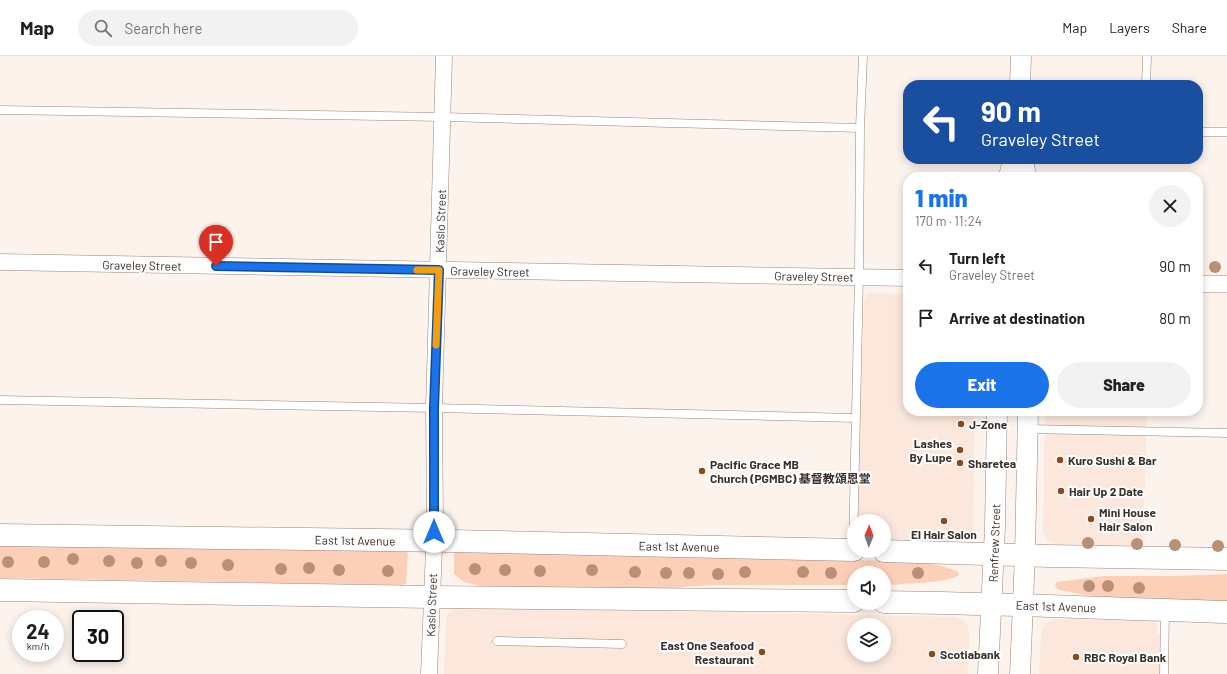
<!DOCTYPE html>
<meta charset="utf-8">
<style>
body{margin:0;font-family:Barlow,"Noto Sans SC",sans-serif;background:#f2f2f2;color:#202124;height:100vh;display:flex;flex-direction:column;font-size:15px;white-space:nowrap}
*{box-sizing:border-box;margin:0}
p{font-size:13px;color:#757577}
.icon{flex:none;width:22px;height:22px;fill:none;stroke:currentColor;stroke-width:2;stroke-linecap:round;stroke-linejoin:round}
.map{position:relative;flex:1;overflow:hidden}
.sheet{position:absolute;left:903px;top:116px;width:300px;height:244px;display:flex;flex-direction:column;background:#fff;border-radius:16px;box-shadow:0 2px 10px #0003}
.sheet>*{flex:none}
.top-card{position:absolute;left:903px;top:24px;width:300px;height:84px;border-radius:16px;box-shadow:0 2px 10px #0003;background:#1a4fa0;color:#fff;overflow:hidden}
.needle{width:26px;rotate:1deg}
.controls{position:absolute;left:847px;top:458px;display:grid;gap:8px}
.controls a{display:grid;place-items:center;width:44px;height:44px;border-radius:50%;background:#fff;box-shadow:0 2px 10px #0003;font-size:20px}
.speed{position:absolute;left:12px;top:554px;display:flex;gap:8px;font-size:20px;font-weight:700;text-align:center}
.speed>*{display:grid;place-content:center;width:52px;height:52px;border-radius:50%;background:#fff;box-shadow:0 2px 10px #0003;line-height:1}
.speed small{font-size:10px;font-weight:400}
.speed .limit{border:2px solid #111;border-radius:6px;background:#fff;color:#111}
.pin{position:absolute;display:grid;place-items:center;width:34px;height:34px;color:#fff;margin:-41px -17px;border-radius:50% 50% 50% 0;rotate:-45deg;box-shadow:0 0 4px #0007}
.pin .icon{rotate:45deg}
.me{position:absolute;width:44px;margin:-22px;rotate:0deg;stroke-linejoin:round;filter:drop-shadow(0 0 3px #0008)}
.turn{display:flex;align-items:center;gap:14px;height:84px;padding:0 12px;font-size:18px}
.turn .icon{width:52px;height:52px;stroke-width:2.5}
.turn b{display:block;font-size:28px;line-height:34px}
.round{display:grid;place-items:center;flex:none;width:42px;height:42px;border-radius:21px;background:#f2f2f2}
.overview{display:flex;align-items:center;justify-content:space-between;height:68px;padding:0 12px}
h1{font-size:24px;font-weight:800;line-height:30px;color:#1a73e8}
.button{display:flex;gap:8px;margin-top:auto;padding:8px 12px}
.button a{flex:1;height:46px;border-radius:24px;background:#1a73e8;color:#fff;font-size:16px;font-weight:800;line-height:46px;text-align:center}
.button a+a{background:#f2f2f2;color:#202124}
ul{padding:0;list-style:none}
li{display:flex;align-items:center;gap:12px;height:52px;padding:0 12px}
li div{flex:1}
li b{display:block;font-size:15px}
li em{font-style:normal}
header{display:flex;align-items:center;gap:24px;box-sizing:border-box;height:56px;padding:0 20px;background:#fff;border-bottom:1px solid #e0e0e0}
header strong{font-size:19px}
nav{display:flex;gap:22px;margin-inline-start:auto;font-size:14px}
.search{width:280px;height:36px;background:#f2f2f2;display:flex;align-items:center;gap:10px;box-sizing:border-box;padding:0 14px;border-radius:22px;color:#757577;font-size:15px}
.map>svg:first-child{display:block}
</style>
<header>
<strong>Map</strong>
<div class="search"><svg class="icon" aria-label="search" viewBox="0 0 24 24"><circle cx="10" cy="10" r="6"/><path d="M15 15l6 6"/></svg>Search here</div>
<nav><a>Map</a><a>Layers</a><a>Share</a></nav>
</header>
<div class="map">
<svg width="1227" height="618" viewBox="0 0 1227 618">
<rect width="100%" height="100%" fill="#fdf3ed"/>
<path fill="#fbe7dc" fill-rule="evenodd" d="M868,237l40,1v117h67l-2,116 -2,6 -3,4 -6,4h-78v-20h-28l8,-218z
M1045,355h102l-4,135 -88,-2 -9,-5 -3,-8z
M461,551l495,10 6,3 6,6 1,7 -1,41h-524l2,-53 2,-7 6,-5zM854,569h30v30h-30z
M1056,563l99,2 2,4v9l7,1v39h-125l2,-40 1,-6 7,-7z"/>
<path fill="#fcd0b8" d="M0,489l404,6 4,2 -2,31 -5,1 -401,-7z
M458,496l441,9 33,2 25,8 2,4c-8,8 -62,9 -75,10v-12h-30v12h-143l-27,2 -13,2 -182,-1 -25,-6 -10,-8v-21z
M1227,518v28l-127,-4 -40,-8 -3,-1 -2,-3 2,-4 47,-6h71z"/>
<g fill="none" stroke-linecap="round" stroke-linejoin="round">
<g stroke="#9b8477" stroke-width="9">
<path id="service" d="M1146,29l1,-29
M0,54l443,7 417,11
M1198,76h29
M0,344l434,8 422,10
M1028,373l199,4
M853,493l6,-273 1,-148 3,-72
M497,585l125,3
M1164,618l1,-63"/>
</g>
<g stroke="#9b8477" stroke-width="17">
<path id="minor" d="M0,206l908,16
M1198,228h29
M429,618l6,-151 -1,-115 10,-352"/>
</g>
<g stroke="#9b8477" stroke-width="21">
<path id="tertiary" d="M1020,29l1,-29
M1023,103l3,18
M1009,121l4,-18
M988,618l7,-147 2,-116
M1020,618l5,-119 3,-144"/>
</g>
<g stroke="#9b8477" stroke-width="23">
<path id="secondary" d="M0,479l452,6 402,9
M884,495l166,5 177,3
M0,534l431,7 423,4
M884,546c114,1 229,7 343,10"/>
</g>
<use href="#service" stroke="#fff" stroke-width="8"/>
<use href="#minor" stroke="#fff" stroke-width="16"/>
<use href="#tertiary" stroke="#fff" stroke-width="20"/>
<use href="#secondary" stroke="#fff" stroke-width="22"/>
</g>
<g fill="#b89175">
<circle cx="1215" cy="211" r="6"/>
<circle cx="1088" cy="487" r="6"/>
<circle cx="1137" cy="488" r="6"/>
<circle cx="1175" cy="489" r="6"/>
<circle cx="1218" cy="490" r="6"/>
<circle cx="73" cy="503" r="6"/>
<circle cx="109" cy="505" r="6"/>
<circle cx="161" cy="505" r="6"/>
<circle cx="8" cy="506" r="6"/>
<circle cx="44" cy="506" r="6"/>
<circle cx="137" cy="507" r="6"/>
<circle cx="191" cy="507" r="6"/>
<circle cx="228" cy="509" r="6"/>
<circle cx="309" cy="512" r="6"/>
<circle cx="281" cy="513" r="6"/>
<circle cx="475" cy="513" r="6"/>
<circle cx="339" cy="514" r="6"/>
<circle cx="505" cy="514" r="6"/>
<circle cx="592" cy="514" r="6"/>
<circle cx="388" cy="515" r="6"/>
<circle cx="540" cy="515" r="6"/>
<circle cx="635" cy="516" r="6"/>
<circle cx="745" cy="516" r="6"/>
<circle cx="803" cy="516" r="6"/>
<circle cx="666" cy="517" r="6"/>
<circle cx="689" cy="517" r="6"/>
<circle cx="831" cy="517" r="6"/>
<circle cx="918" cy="517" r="6"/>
<circle cx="718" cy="518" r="6"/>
<circle cx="1089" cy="530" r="6"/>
<circle cx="1108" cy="530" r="6"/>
<circle cx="1139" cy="532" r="6"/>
</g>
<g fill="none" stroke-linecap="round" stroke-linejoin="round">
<g stroke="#114b97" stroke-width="10">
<path id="route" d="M216,210l223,4 -5,138v124"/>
</g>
<use href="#route" stroke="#1a73e8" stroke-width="7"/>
<path stroke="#f59e0b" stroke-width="7" d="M417,214h22l-3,75"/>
</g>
<g fill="#8d491c" stroke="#fff" stroke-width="1.5">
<circle cx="961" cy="368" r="4"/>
<circle cx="960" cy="394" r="4"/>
<circle cx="1060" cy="404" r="4"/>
<circle cx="960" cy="407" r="4"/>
<circle cx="702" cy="415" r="4"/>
<circle cx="1061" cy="435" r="4"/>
<circle cx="1091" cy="463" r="4"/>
<circle cx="944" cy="465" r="4"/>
<circle cx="762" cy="596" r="4"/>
<circle cx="932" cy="598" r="4"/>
<circle cx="1076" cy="601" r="4"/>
</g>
<g text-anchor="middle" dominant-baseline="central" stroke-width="4" stroke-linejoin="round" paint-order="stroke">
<g font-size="12" fill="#3a302b" stroke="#fff">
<text transform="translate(440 165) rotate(-88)">Kaslo Street</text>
<text transform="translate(142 209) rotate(1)">Graveley Street</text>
<text transform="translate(490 215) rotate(1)">Graveley Street</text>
<text transform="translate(814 220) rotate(1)">Graveley Street</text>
<text transform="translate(355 484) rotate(1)">East 1st Avenue</text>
<text transform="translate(994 487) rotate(-88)">Renfrew Street</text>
<text transform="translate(679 490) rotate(1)">East 1st Avenue</text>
<text transform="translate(431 549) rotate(-88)">Kaslo Street</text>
<text transform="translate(1056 550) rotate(2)">East 1st Avenue</text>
</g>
<g font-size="12" font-weight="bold" fill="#3a302b" stroke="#fff" text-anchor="start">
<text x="969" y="368">J-Zone</text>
<text x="952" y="387" text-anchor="end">Lashes<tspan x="952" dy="14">By Lupe</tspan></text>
<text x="1068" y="404">Kuro Sushi &amp; Bar</text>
<text x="968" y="407">Sharetea</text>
<text x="710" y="408">Pacific Grace MB<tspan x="710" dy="14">Church (PGMBC) 基督教頌恩堂</tspan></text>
<text x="1069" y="435">Hair Up 2 Date</text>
<text x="1099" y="456">Mini House<tspan x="1099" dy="14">Hair Salon</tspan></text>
<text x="944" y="478" text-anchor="middle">El Hair Salon</text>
<text x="754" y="589" text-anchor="end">East One Seafood<tspan x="754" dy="14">Restaurant</tspan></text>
<text x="940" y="598">Scotiabank</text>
<text x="1084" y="601">RBC Royal Bank</text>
</g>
</g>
</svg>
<div class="controls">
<a><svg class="needle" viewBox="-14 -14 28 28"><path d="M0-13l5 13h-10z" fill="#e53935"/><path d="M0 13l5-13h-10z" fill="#757577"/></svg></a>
<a><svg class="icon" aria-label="sound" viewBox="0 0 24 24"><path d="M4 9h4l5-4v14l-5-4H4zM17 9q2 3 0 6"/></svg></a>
<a><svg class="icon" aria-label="layers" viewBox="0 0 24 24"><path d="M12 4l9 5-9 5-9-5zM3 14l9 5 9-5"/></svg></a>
</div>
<div class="speed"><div>24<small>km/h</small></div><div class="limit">30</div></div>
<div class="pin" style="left:216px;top:210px;background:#d93025"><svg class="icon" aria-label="arrive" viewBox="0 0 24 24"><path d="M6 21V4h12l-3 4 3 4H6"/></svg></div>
<svg class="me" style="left:434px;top:476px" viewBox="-20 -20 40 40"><circle r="19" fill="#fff"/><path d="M0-13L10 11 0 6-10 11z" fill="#1a73e8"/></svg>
<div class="top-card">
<div class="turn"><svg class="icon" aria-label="left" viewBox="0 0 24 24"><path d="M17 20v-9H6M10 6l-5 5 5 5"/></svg><div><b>90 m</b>Graveley Street</div></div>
</div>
<section class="sheet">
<div class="overview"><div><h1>1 min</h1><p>170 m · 11:24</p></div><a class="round"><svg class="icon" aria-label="close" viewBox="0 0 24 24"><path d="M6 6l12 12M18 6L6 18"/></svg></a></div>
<ul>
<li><svg class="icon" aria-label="left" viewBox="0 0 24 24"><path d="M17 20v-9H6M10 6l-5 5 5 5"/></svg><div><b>Turn left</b><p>Graveley Street</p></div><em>90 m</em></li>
<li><svg class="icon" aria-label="arrive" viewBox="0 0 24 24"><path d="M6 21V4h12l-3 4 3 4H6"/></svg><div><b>Arrive at destination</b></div><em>80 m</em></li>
</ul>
<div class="button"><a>Exit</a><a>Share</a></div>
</section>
</div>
